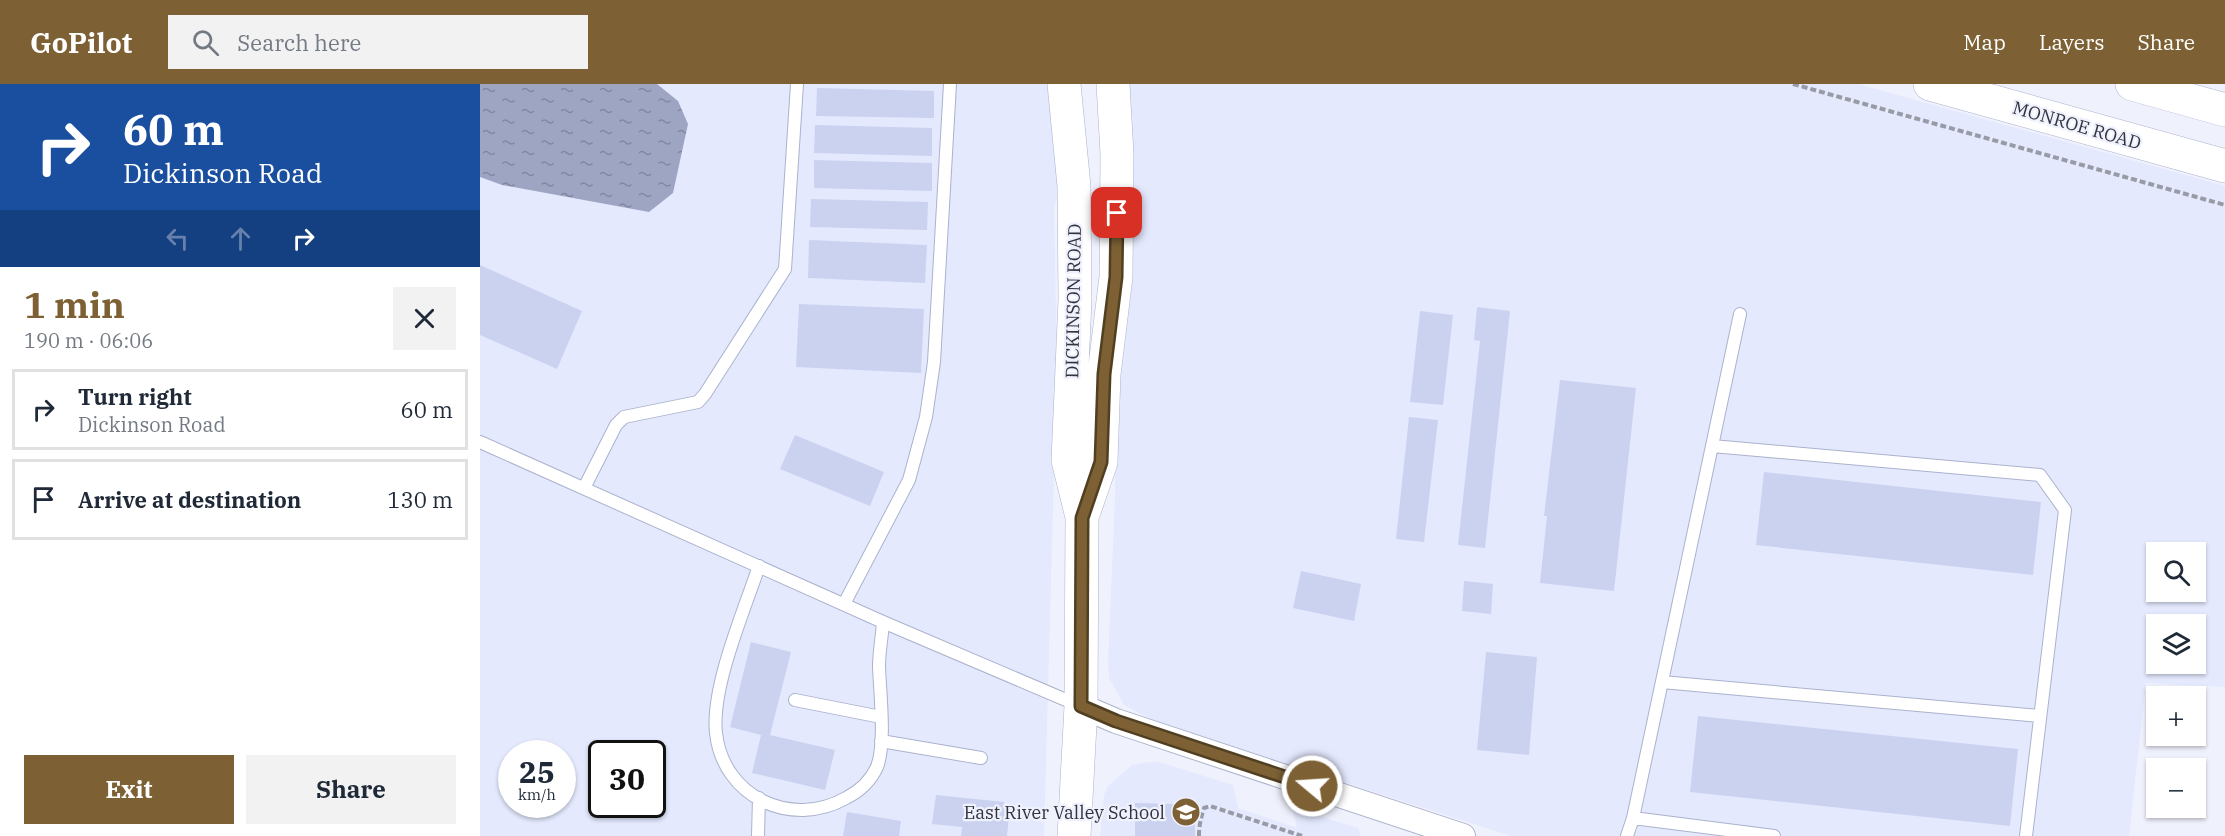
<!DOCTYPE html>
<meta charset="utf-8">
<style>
body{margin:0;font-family:"IBM Plex Serif",serif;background:#f2f2f3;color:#1f2937;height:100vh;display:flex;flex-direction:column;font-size:22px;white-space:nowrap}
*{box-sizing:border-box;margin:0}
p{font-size:20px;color:#747a83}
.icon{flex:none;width:33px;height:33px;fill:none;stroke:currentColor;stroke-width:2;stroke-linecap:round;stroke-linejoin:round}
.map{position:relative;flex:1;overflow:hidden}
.drawer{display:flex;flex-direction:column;background:#fff;width:480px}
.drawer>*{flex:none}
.hud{background:#1a4fa0;color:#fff;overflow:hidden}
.fabs{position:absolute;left:1666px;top:458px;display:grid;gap:12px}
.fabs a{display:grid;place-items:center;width:60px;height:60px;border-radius:0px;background:#fff;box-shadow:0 2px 4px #0004;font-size:30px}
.speed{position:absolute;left:18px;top:656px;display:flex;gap:12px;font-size:30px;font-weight:700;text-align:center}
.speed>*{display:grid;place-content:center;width:78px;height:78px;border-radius:50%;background:#fff;box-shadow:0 2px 4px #0004;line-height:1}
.speed small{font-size:15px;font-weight:400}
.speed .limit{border:3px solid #111;border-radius:9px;background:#fff;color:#111}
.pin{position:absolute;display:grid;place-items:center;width:51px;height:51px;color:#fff;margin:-26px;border-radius:12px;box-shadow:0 3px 9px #0006}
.me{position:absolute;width:66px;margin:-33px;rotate:288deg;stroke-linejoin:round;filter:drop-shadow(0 0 4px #0008)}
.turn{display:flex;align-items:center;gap:21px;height:126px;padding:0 24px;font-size:27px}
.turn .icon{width:78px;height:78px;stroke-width:2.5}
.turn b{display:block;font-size:42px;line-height:51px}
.lanes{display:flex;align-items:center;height:57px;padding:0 24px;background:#0003;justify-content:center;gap:30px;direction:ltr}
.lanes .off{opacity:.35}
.round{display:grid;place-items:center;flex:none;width:63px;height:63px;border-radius:0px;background:#f2f2f3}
.overview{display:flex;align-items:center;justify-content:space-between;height:102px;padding:0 24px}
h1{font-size:36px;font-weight:700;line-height:45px;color:#7d6134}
.cta{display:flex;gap:12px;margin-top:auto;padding:12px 24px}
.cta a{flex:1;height:69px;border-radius:0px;background:#7d6134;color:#fff;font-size:24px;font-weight:700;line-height:69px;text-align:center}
.cta a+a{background:#f2f2f3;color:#1f2937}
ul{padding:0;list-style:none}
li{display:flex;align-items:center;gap:18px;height:81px;margin:0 12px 9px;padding:0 12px;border:3px solid #e0e1e3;border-radius:0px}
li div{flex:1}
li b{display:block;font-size:22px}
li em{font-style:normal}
header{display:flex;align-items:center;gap:36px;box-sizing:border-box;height:84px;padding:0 30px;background:#7d6134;color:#fff}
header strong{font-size:28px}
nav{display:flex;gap:33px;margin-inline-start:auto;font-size:21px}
.search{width:420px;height:54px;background:#f2f2f3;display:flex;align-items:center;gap:15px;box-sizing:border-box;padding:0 21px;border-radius:0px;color:#747a83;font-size:22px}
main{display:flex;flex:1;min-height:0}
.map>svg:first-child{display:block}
</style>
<header>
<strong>GoPilot</strong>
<div class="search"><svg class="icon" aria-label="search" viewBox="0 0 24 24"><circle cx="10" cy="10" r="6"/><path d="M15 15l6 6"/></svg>Search here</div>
<nav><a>Map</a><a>Layers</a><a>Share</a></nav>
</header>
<main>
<section class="drawer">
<div class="hud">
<div class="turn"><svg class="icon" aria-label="right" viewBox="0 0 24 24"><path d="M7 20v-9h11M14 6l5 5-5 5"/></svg><div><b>60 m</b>Dickinson Road</div></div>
<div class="lanes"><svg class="icon off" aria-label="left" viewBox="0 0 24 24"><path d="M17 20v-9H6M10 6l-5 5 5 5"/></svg><svg class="icon off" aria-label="ahead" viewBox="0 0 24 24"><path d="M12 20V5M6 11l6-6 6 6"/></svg><svg class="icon" aria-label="right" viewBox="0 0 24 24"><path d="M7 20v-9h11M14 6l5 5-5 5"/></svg></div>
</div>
<div class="overview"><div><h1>1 min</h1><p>190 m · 06:06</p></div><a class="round"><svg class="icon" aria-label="close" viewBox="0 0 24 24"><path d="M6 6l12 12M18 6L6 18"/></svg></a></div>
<ul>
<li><svg class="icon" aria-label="right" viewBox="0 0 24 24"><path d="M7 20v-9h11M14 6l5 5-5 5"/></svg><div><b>Turn right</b><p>Dickinson Road</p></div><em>60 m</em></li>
<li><svg class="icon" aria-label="arrive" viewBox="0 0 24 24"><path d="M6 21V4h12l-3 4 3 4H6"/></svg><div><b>Arrive at destination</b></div><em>130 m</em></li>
</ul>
<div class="cta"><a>Exit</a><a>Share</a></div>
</section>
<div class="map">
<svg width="1745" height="752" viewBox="0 0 1745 752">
<defs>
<pattern id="water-ripples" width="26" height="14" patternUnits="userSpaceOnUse" patternTransform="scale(1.5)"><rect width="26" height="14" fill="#9ea5c3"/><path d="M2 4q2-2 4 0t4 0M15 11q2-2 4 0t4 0" fill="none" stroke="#8187a0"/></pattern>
</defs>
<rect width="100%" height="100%" fill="#eff1fd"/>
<path fill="#e4e9fe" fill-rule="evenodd" d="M0,0h568l10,108 -4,16 3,156 -13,472h-564zM32,669h50v51h-50zM122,669h50v51h-50z
M648,0h730l367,102v501l-79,-4 -17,153h-618l-354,-114 -33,-17 -15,-27 -1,-16 7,-164v-87l17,-164 3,-53zM1677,468h39v39h-39zM1677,540h39v39h-39z
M668,678h11l74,23 5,23 59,20 -5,-20 66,20 3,8h-261l4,-41 4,-9 24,-21z"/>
<path fill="url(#water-ripples)" d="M0,0h177l21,17 10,23 -15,69 -24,19 -147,-27 -22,-8z"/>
<path fill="#cad2f0" d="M337,4l117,3v27l-118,-2z
M335,41l117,3v28l-118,-3z
M334,76l118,3v28l-118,-3z
M331,115l117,3 -1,28 -117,-3z
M329,156l118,5 -2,38 -117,-5z
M0,181l102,46 -25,58 -77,-34z
M319,220l125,5 -3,64 -125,-6z
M997,223l33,4 -25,237 -27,-3 22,-204 -6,-1z
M940,227l33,4 -10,90 -33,-3z
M1080,296l76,8 -22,203 -74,-8 7,-67h-3z
M929,333l29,3 -14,122 -28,-3z
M315,351l89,37 -14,34 -90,-37z
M1284,388l277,30 -8,73 -277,-30z
M821,487l60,13 -7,37 -61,-13z
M984,497l29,3 -2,30 -29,-3z
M271,558l40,10 -21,83 65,15 -10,40 -73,-17 9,-38 -31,-8z
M1006,568l51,5 -8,98 -52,-5z
M1218,632l320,33 -8,77 -320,-34z
M456,711l68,7v3h6l-3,31h-46l1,-9 -30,-3z
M655,719l41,1v18h19v14h-60z
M367,728l54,9 -2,15h-56z"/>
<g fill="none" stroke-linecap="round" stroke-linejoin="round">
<g stroke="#abb2cc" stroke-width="14">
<path id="lane" d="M0,358l403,180 197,84
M1232,362l328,29 25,35 -39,326
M104,404l32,-63 8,-8 74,-15 7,-8 80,-125 12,-185
M279,482c-15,45 -48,121 -43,167 7,64 75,96 130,65 14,-7 24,-16 31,-31 9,-24 3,-74 2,-100 0,-15 3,-30 4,-45
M364,520l65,-124 17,-63 8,-55 16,-278
M1182,598l378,34
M315,616l86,17
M401,657l100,17
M1153,734l107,-504
M278,752l1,-38
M1147,752l6,-18 141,18"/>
</g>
<g stroke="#abb2cc" stroke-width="26">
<path id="street" d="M601,622l35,15 347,115"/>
</g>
<g stroke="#abb2cc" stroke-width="34">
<path id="secondary" d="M584,0l10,102 1,113 -7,161 14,57 -1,189 -7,130
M1450,0l295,82
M1652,0l93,26
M602,433l19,-55 3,-88 12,-97 1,-123 -4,-70"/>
</g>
<path stroke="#989aa5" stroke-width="4" stroke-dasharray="6 3" stroke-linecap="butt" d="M1313,0l432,121
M719,752c0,-11 2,-18 5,-28l6,-2 92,30"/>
<use href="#lane" stroke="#fff" stroke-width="12"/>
<use href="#street" stroke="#fff" stroke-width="24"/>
<use href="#secondary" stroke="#fff" stroke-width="33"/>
</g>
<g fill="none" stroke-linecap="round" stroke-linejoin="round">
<g stroke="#513f22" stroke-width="15">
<path id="route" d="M637,129l-1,64 -12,97 -3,88 -19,56 -1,188 35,15 196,65"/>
</g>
<use href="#route" stroke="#7d6134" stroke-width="10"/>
</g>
<defs>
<g id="school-disc" transform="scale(1.5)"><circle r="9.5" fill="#7d6134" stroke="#eff1fd"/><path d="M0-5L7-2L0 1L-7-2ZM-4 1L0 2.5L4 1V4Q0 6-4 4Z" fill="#fff"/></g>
</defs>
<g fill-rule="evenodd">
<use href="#school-disc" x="706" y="728"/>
</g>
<g text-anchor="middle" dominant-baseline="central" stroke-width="4.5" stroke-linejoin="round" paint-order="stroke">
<g font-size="18" fill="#31343e" stroke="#eff1fd">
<text transform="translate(1597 41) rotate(16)">MONROE ROAD</text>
<text transform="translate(593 217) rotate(-89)">DICKINSON ROAD</text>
</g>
<g font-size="18" fill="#31343e" stroke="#eff1fd" text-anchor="end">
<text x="685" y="728">East River Valley School</text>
</g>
</g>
</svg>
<div class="fabs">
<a><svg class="icon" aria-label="search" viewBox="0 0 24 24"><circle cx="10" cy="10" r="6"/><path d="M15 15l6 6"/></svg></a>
<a><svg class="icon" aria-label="layers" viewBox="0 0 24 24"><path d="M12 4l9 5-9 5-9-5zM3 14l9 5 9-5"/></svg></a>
<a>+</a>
<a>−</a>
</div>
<div class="speed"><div>25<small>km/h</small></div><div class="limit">30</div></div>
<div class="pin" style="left:637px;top:129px;background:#d93025"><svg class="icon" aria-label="arrive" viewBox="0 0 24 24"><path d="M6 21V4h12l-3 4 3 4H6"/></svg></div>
<svg class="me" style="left:832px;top:702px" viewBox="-20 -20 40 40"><circle r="17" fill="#7d6134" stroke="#fff" stroke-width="3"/><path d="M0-11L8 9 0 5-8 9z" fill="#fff"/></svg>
</div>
</main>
